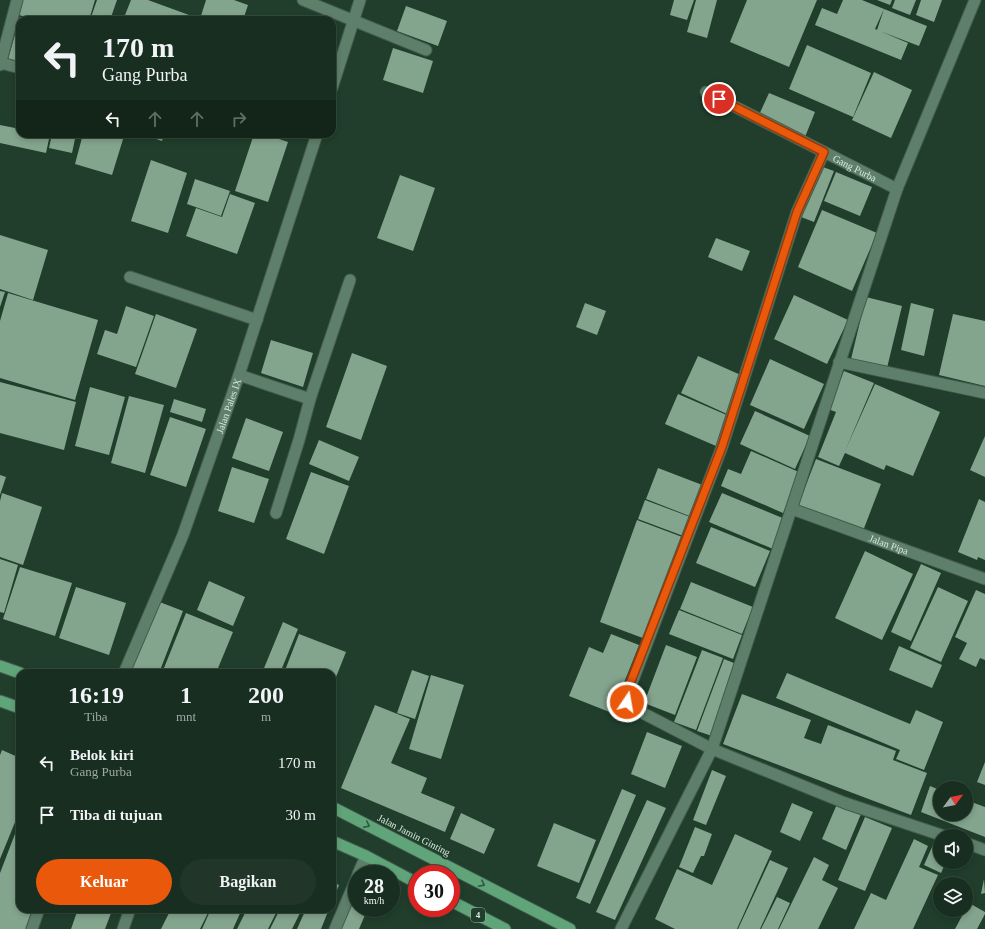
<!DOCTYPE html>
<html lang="id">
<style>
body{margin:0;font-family:Georgia,serif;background:#213629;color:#f1f3f6;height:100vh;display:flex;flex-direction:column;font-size:15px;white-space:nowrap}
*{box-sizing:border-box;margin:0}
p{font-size:13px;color:#9fa8a5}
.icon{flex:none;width:22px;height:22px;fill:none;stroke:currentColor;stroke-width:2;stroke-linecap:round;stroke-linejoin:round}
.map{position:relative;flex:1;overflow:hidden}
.side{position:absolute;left:16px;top:669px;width:320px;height:244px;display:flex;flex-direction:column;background:#182e20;border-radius:12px;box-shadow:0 2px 6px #0003,0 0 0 1px #364a3e}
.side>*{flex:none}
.banner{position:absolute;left:16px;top:16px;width:320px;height:122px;border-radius:12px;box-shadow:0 2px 6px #0003,0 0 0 1px #364a3e;background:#182e20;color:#f1f3f6;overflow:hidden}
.needle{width:26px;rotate:58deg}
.buttons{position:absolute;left:933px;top:781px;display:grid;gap:8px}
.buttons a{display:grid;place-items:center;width:40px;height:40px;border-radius:50%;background:#182e20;box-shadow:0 2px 6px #0003,0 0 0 1px #364a3e;font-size:20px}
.speed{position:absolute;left:348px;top:865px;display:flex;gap:8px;font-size:20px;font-weight:700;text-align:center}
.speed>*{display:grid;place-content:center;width:52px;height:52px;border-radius:50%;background:#182e20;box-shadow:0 2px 6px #0003,0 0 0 1px #364a3e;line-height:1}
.speed small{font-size:10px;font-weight:400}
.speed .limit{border:6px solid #d22;background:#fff;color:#111}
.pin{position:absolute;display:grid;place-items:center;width:34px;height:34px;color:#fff;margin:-17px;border:2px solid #fff;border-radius:50%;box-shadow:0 1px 4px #0007}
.me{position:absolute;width:44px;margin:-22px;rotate:12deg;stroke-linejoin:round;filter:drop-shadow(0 0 3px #0008)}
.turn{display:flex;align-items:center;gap:14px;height:84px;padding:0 20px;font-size:18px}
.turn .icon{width:52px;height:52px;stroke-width:2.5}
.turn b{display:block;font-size:28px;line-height:34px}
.lanes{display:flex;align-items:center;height:38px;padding:0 20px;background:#0003;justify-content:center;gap:20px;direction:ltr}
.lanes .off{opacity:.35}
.eta{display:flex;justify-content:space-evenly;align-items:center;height:68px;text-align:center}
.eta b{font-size:24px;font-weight:800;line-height:28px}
.primary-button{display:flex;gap:8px;margin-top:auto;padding:8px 20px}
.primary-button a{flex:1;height:46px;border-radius:24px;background:#ea580c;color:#fff;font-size:16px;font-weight:800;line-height:46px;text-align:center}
.primary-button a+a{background:#213629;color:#f1f3f6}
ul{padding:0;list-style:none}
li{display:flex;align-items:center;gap:12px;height:52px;padding:0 20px}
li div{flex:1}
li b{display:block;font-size:15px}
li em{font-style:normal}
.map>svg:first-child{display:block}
</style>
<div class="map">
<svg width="985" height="929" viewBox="0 0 985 929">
<rect width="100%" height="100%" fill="#203e2b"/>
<path fill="#83a48d" d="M21,0h74l-6,20h-54l-19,-6z
M97,0h20l-7,20h-20z
M131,0h17l52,19 6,-19h28l14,5 -5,15h-120z
M674,0h20l-7,20 -17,-5z
M696,0h21l-10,38 -20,-6z
M747,0h70l-28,67 -59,-25z
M843,0h19l22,9 -9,20 33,14 -7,17 -86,-35 7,-17 15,6z
M877,0h15l-2,5z
M895,0h21l-6,15 -18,-7z
M921,0h21l-8,22 -18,-7z
M406,6l41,15 -9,25 -41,-15z
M884,9l43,17 -8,20 -42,-16z
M20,17l10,3h-10v42l-12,-3z
M807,45l64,28 -18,44 -64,-28z
M393,48l40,13 -10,32 -40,-13z
M874,72l38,18 -21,48 -39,-18z
M769,93l46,19 -10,25 -47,-20z
M0,125l20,4v5h30l-4,19 -46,-10z
M52,134h24l-4,19 -23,-5z
M83,134h33l8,2 -12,39 -37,-11z
M142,134h22l-2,7z
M254,134h10l24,8 -20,60 -33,-11z
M151,160l36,13 -19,60 -37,-12z
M820,166l14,5 -20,51 -13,-5z
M836,172l36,15 -12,29 -36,-15z
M400,175l35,13 -22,63 -36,-13z
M195,179l35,12 -9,25 -34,-12z
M230,194l25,9 -18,51 -51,-18 10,-28 26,9z
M822,210l55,23 -25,58 -54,-24z
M0,235l48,15 -15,50 -33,-11z
M716,238l34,13 -8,20 -34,-14z
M0,291l5,1 -5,15z
M8,293l90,27 -23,80 -75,-22v-57z
M794,295l54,25 -21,44 -53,-25z
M866,297l36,9 -15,62 -36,-9z
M585,303l21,8 -9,24 -21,-8z
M911,303l23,6 -10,47 -23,-6z
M126,306l28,10 -18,51 -39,-13 8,-24 12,4z
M156,314l41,15 -21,59 -41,-14z
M953,314l32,7v65l-46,-11z
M271,340l42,13 -10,34 -42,-14z
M352,353l35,13 -26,74 -35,-13z
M698,356l45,20 -16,38 -46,-21z
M770,359l54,25 -20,45 -54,-24z
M844,371l30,12 -29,68 30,-67 65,28 -27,64 -27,-11 -2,5 -39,-17 -6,13 -21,-9 18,-45 -8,-3z
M0,382l76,20 -12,48 -64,-17z
M90,387l35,10 -16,58 -34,-9z
M678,394l51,22 -13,30 -51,-22z
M129,396l35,9 -19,68 -34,-10z
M174,399l32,10 -4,13 -32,-10z
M755,411l55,25 -15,33 -55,-25z
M170,417l36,12 -20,58 -36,-12z
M246,418l37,14 -14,39 -37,-13z
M985,436v41l-15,-7z
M319,440l40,17 -10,24 -40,-17z
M751,451l50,22 -18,40 -62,-27 7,-17 13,5z
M816,459l65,25 -18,47 -65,-25z
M232,467l37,12 -15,44 -36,-12z
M658,468l47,18 -13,31 -46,-18z
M311,472l38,14 -25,68 -38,-15z
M0,475l6,2 -6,18z
M2,493l40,14 -19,58 -23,-8v-56z
M722,493l63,26 -12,30 -64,-27z
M979,499l6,3v58l-7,-3 -1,3 -19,-8z
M645,500l48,18 -7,19 -48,-18z
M637,520l48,18 -37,102 -48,-18z
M711,527l59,24 -15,36 -59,-24z
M865,551l48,23 -31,66 -47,-22z
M0,559l18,6 -14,48 -4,-1z
M921,564l20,9 -30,68 -20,-9z
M20,567l52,16 -17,53 -52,-17z
M209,581l36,16 -12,29 -36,-16z
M691,582l62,25 -11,27 -62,-25z
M76,587l50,16 -17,52 -50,-17z
M938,587l30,14 -27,61 -31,-14z
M976,590l9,4v66l-5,-2 -4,9 -17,-8 8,-16 -12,-6z
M157,601l26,10 -24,62h-31z
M679,610l63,25 -9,24 -64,-25z
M186,613l47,19 -17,41h-54z
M283,622l15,7 -18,44h-18z
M299,634l47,18 -14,35v-14h-48z
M611,634l28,11 -27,68 -43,-17 20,-49 14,6z
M666,645l31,12 -22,58 -31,-12z
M899,646l43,19 -10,23 -43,-18z
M702,650l21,8 -27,72 -22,-8z
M724,659l15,6 -27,71 -15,-5z
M412,670l17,6 -14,43 -18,-6z
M787,673l123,51 6,-14 27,12 -19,48 -28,-11 4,-9 -124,-52z
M431,675l33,10 -23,74 -32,-10z
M742,694l69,26 -7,18 17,6 7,-19 68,26 -3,9 34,13 -16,42 -188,-71z
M375,705l35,14 -19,44 36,15 -6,15 34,14 -10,25 -104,-44z
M647,732l35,14 -17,42 -34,-14z
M2,750l18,8v52l-20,49v-104z
M985,762v23l-8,-3z
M712,770l14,6 -20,49 -13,-5z
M930,786l10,4v24h26v-14l19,7v30l-64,-25z
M622,789l14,6 -46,109 -14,-6z
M647,800l19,8 -51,112 -19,-8z
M792,803l21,9 -13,29 -20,-9z
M837,804l24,10 -15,36 -24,-11z
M461,813l34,16 -11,25 -34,-15z
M865,817l27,11 -27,63 -27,-11z
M20,821v88h14l-8,20h-26v-56z
M554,823l42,17 -17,43 -42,-17z
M695,827l17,7 -8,22h-3l-8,17 -14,-6z
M735,834l37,17 -35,78h-62l-20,-10 22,-50 35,16z
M936,838l4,1v23h6l-5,11 -17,-8z
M914,839l14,7 -9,21 19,8 -25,54h-59l17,-36 15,7z
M814,857l15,8 -7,15 16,8 -20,41h-39z
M770,860l18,8 -28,61h-22z
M984,879l1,14 -4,1z
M332,882l7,3 -7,17z
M777,897l13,6 -12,26h-17z
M352,899l5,2v7h11l-9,21h-20z
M969,903l16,9v2l-8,15h-22z
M78,909h23l10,4 -6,16h-34z
M171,909h39l-10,20h-39z
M211,909h31l-9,20h-31z
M247,909h31l-10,20h-31z
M280,909h22l-10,20h-22z
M306,909h23l-8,20h-24z"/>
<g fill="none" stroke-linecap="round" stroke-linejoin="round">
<g stroke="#415b4b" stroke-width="13">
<path id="service" d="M1,63l19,5"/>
</g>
<g stroke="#415b4b" stroke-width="13">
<g id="minor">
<path d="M303,0l123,50"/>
<path d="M0,65l17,-65"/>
<path d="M332,88l28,-88"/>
<path id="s1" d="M706,92l191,97"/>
<path d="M824,152l-27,60 -75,235 -96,251 7,10 79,41 133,54 99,33"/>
<path d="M130,277l127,43"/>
<path d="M839,362l146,31"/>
<path d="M239,375l71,24 -11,41 -23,73"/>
<path d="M310,399l40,-119"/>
<path id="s2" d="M792,509l193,70"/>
<path id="s3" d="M124,673l59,-138 56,-160 78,-241"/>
<path d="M966,843l19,7"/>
<path d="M358,874l8,-18"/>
<path d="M32,929l7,-20"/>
<path d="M123,929l7,-20"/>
<path d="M335,929l22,-52"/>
<path d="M621,929l91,-180 185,-560 78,-189"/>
</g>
</g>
<g stroke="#415b4b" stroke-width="13">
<path id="trunk" d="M0,666l20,7
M0,701l20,7
M332,807l238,122
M332,841l34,15 51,27
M451,901l54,28"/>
</g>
<use href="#service" stroke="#5e7f69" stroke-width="11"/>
<use href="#minor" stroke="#5e7f69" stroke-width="11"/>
<use href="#trunk" stroke="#60a479" stroke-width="11"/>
</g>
<defs><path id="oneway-chevron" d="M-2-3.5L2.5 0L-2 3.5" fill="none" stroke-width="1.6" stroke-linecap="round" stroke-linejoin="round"/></defs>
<g stroke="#30583e">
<use href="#oneway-chevron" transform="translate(367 825) rotate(27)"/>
<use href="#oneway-chevron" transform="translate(482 884) rotate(27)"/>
</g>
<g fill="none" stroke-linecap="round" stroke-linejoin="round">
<g stroke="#983908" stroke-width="10">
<path id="route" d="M627,702l-1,-8 96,-247 75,-235 27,-60 -105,-53"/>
</g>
<use href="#route" stroke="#ea580c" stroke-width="7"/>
</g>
<g text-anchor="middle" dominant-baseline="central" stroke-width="4" stroke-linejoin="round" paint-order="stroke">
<rect fill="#203e2b" stroke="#a0b6a7" stroke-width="1" x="471" y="908" width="14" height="14" rx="3"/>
<g font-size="9" font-weight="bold" fill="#d7e9dc">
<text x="478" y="915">4</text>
</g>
<g font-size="10" fill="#d7e9dc" stroke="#203e2b">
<text stroke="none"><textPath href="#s1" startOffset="167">Gang Purba</textPath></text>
<text stroke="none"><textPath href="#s3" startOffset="287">Jalan Pales IX</textPath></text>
<text stroke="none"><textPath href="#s2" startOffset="103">Jalan Pipa</textPath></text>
<text transform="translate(414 835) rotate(27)">Jalan Jamin Ginting</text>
</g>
</g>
</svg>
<div class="buttons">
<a><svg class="needle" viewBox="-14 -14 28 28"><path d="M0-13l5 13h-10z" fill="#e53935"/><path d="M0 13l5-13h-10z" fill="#9fa8a5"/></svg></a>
<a><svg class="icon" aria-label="sound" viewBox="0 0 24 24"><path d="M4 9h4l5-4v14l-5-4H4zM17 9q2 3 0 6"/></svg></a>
<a><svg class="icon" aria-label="layers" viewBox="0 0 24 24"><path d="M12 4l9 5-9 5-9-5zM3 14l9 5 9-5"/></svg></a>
</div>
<div class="speed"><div>28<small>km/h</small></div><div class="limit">30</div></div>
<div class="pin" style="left:719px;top:99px;background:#d93025"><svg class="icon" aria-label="arrive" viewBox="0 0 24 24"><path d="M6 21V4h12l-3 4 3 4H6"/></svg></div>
<svg class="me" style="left:627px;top:702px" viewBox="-20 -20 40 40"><circle r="17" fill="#ea580c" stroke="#fff" stroke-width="3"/><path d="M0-11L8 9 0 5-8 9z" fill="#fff"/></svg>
<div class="banner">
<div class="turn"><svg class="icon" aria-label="left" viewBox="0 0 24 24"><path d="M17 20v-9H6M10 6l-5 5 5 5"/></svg><div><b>170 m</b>Gang Purba</div></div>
<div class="lanes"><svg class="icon" aria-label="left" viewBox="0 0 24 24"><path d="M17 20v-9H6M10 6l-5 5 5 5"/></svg><svg class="icon off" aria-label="ahead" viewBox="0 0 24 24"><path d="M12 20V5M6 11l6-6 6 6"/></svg><svg class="icon off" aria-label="ahead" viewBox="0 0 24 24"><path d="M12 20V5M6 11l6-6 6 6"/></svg><svg class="icon off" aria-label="right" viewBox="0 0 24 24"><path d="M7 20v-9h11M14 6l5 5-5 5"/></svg></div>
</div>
<section class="side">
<div class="eta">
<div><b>16:19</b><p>Tiba</p></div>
<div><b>1</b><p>mnt</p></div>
<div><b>200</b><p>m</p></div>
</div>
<ul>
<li><svg class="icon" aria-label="left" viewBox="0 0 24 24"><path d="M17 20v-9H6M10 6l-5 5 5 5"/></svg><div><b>Belok kiri</b><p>Gang Purba</p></div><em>170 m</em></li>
<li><svg class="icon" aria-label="arrive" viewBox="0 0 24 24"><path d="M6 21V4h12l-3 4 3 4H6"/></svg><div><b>Tiba di tujuan</b></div><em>30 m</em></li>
</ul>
<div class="primary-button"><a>Keluar</a><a>Bagikan</a></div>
</section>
</div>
